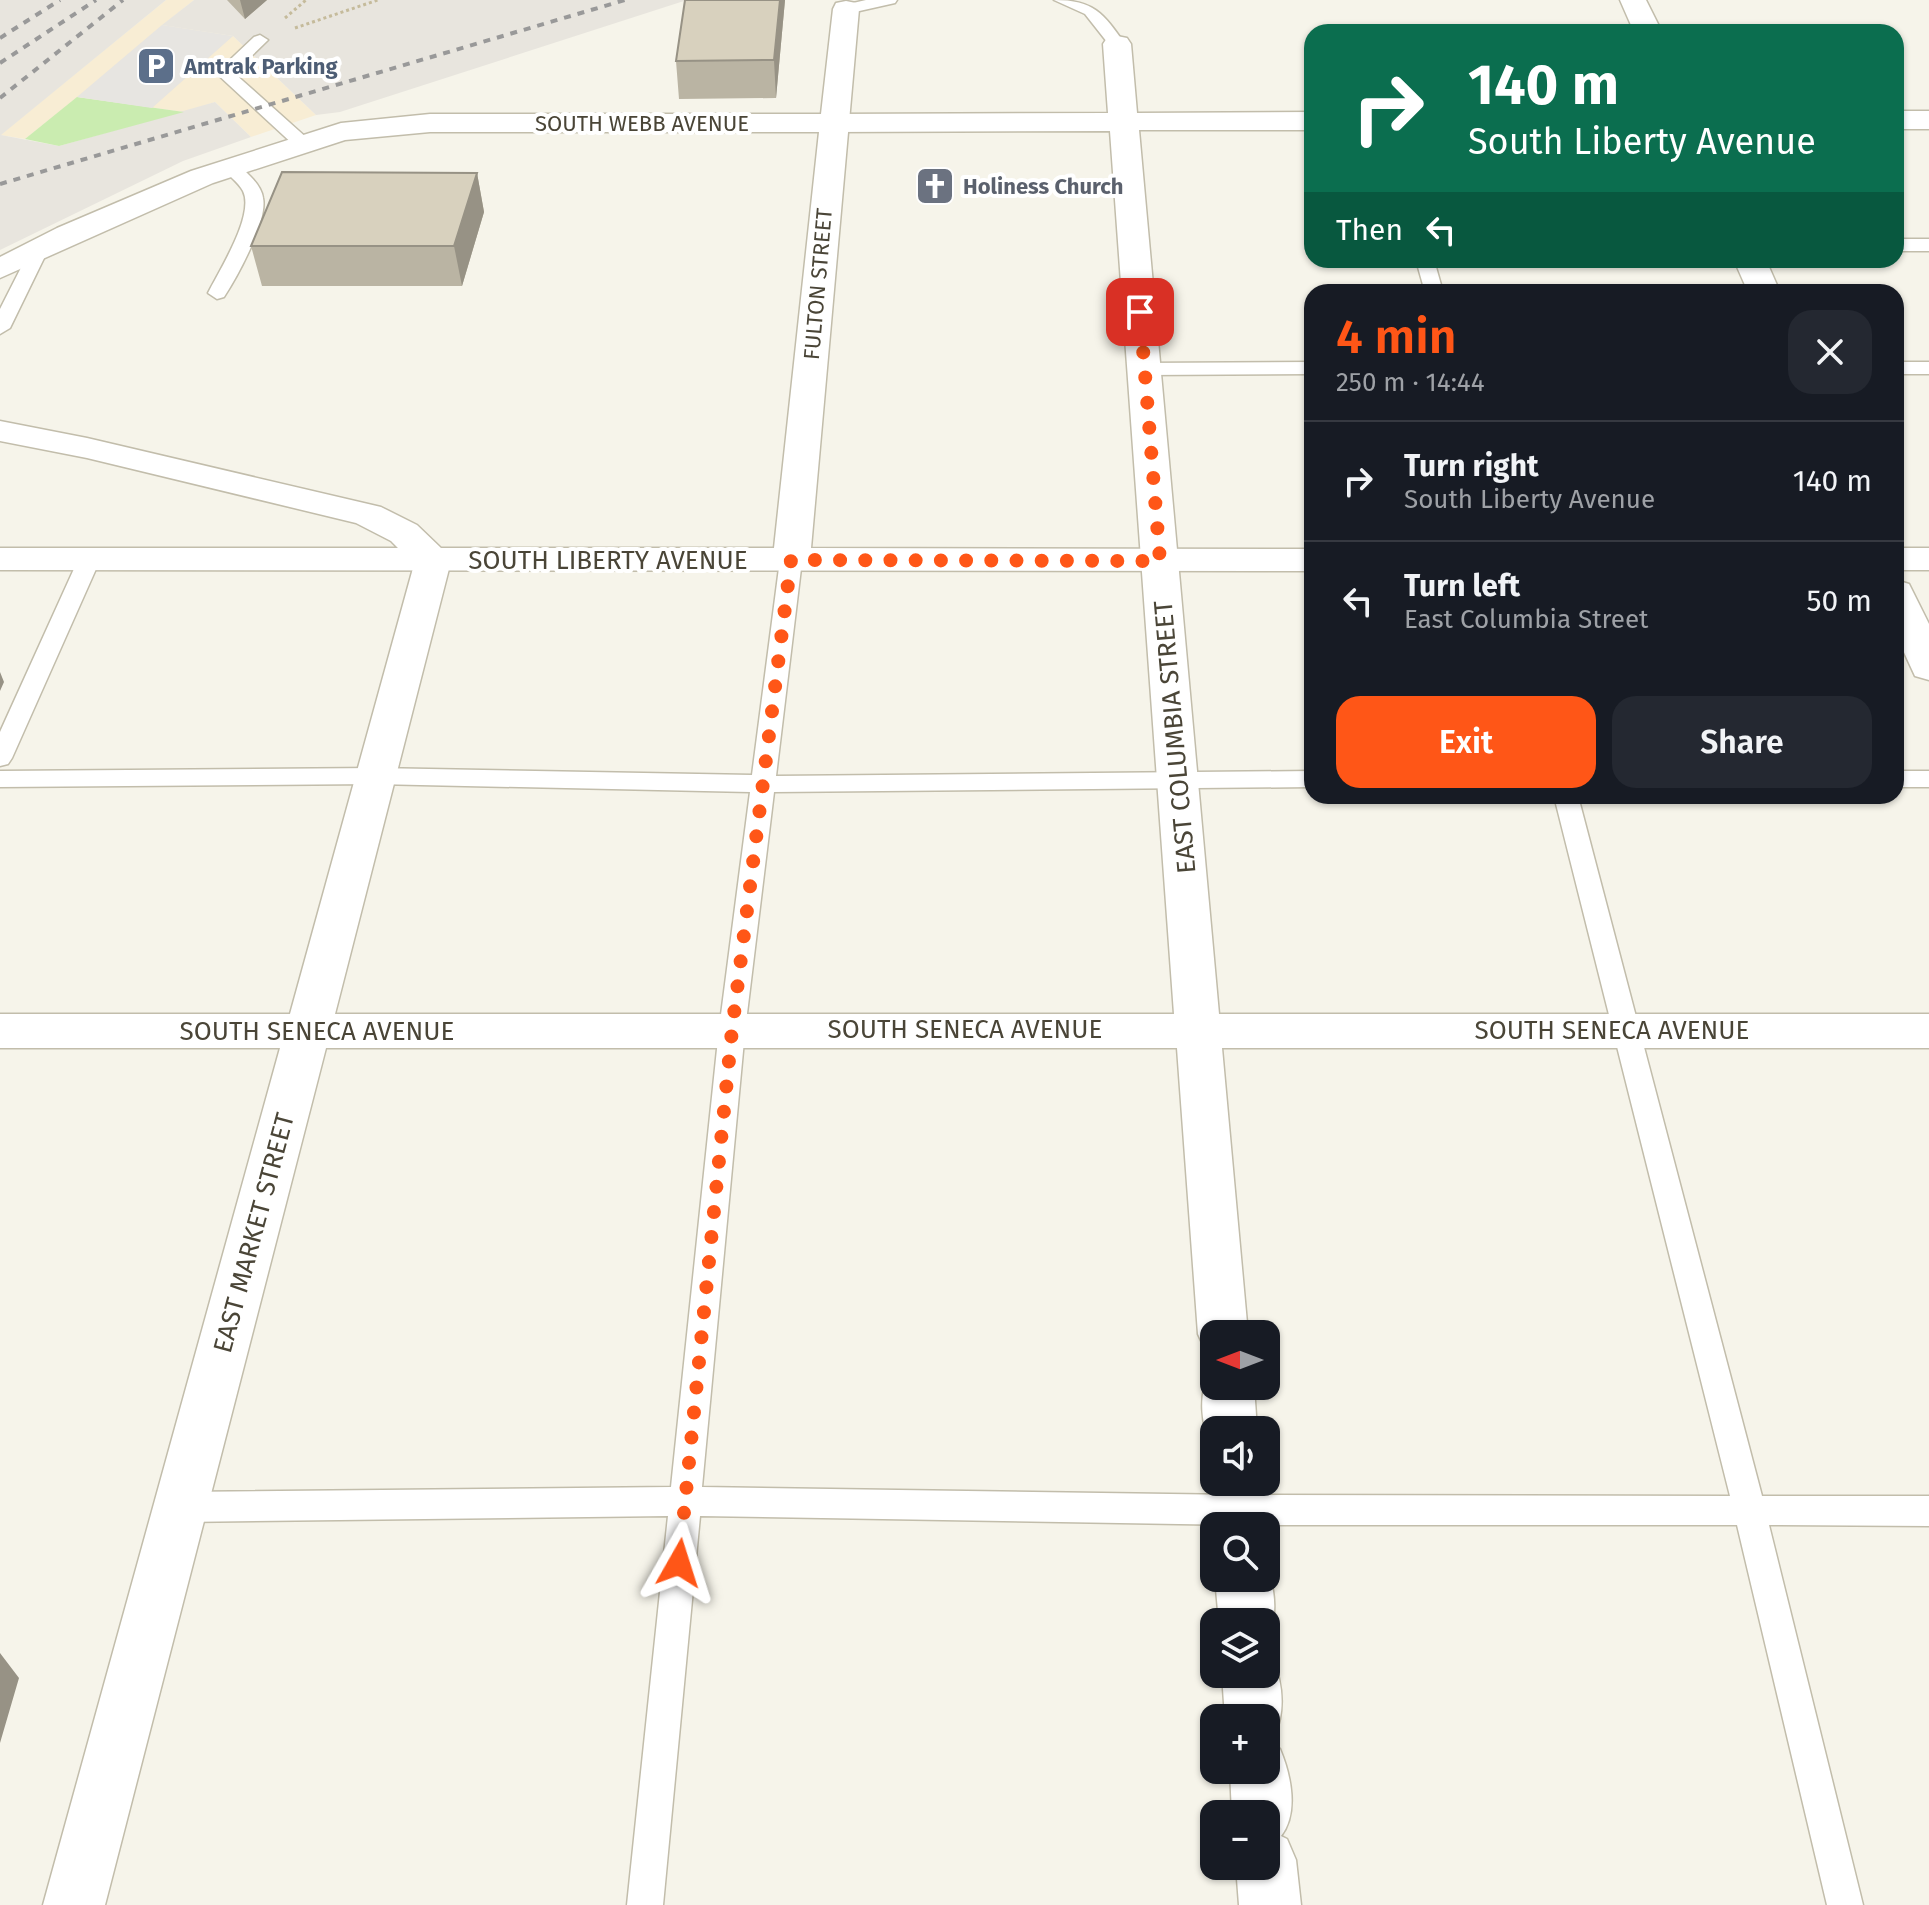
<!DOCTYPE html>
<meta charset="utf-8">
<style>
body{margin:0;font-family:"Fira Sans",sans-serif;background:#242831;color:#f1f3f6;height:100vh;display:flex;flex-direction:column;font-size:30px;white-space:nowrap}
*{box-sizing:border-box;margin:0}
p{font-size:26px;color:#9ea1a6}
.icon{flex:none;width:44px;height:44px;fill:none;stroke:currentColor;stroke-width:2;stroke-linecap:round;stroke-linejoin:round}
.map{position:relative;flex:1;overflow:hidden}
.sheet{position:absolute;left:1304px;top:284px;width:600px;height:520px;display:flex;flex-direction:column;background:#171b24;border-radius:24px;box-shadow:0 2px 6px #0004}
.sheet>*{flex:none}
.hud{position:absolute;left:1304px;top:24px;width:600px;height:244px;border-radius:24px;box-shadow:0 2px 6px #0004;background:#0b6e4f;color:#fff;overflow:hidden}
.needle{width:52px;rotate:270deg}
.controls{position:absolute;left:1200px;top:1320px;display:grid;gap:16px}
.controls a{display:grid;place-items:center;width:80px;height:80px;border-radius:16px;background:#171b24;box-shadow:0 2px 6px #0004;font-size:40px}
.pin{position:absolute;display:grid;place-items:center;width:68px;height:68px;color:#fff;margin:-34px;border-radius:16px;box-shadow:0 4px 12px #0006}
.me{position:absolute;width:88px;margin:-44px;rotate:6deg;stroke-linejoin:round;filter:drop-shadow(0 0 6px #0008)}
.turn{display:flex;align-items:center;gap:28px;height:168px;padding:0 32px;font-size:36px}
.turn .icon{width:104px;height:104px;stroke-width:2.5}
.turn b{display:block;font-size:56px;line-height:68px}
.then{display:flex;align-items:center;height:76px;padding:0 32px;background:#0003;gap:16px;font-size:30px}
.round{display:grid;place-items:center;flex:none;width:84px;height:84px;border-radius:24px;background:#242831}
.summary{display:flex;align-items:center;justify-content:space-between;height:136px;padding:0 32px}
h1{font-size:48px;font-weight:600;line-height:60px;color:#ff5617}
.button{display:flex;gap:16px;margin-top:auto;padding:16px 32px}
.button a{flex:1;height:92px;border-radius:24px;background:#ff5617;color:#fff;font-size:32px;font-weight:600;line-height:92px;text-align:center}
.button a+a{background:#242831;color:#f1f3f6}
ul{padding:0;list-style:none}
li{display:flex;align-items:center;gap:24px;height:120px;padding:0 32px;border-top:2px solid #363941}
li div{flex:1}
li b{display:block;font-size:30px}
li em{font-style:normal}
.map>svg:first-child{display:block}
</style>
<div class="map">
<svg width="1929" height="1905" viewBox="0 0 1929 1905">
<rect width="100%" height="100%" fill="#f6f4ea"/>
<path fill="#f8edd4" d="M166,0h28l-31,25 70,11 83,79 -65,22 -36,-35 -31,10 -106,-15 -53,42 -25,-4z"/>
<path fill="#e8e5de" d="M0,0h166l-165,135 58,11 156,-44 36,35 -68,24 -183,89z
M194,0h493l-347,112 -24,3 -83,-79 -71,-11z"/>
<path fill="#caecb0" d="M77,97l107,15 -125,34 -34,-7z"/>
<path fill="#e7e5e1" d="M162,25l71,11 -81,72 -75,-11z"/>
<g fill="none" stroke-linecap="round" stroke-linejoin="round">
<g stroke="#c2bdab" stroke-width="3">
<path id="service" d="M866,0h31l-2,3 -49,11 -8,-5 2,-3z
M1054,0c40,0 49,13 71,44l-2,3h-12l-26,-33z
M260,35l8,5 -34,33 74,66 3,4 -3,4h-12l-80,-74 38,-36z
M230,162c9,2 14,8 20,14 6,6 12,14 13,22 5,23 -26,79 -39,99l-7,2 -9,-6c11,-22 47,-78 35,-102 -5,-9 -15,-16 -22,-24z
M1896,239h33v12h-33z
M39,244l9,6 -38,78 -10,6v-25l30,-59z
M1416,260h18l9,32h-18z
M1312,362v12l-167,1 -10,-6 10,-6z
M1896,362h33v12h-33z
M89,553l11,7 -88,198 -4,6 -8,2v-34l78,-172z
M791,553l11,7 -26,216 536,-5v16l-538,5 -29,238 -43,457 536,8 492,1 -176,-700h24l184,700h167v30l-160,-1 94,380h-36l-90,-380h-499l-538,-9 -37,389h-36l41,-389 -487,6 -11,-5 -5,-10 5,-10 11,-5 490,-5 48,-457 31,-238 -375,-8 -375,3v-16l375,-3 377,7 28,-215z
M1896,771h33v16h-33z"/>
</g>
<g stroke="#c2bdab" stroke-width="3">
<path id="minor" d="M1117,36l10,2 4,6 6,69 175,-1v18h-173l80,884h710v34h-707l26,286h-34v19l-9,-4 -7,-15 -21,-286h-851l-221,857h-62l237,-857h-280v-34h290l125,-453 5,-8 13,-4 13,4 5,8 -116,453h839l-64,-883 -277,1 -10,-3 -4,-6 4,-6 10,-3 275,-1 -5,-69 4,-6z
M1896,111h33v18h-33z
M1214,1368v18h40l3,44h-43v17c-15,-21 -15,-54 -4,-77z
M1214,1469v13h48l4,44h-52v5l-6,-49z
M1266,1567c10,23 12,53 0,74v-19h-47l-4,-44h51z
M1266,1653l5,2c12,27 15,55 3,83l-8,3v-23h-41l-3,-44h44z
M1266,1744l14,5c11,26 19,64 1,87l6,3 9,21 5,45h-62l-3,-39h30v-52h-34l-2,-44h36z"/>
</g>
<g stroke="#c2bdab" stroke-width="3">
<path id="tertiary" d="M1620,0h26l16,32h-28z
M846,1l10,2 3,6 -48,539 501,1v22l-1312,-1v-22h398l-7,-7 -35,-18 -269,-65 -87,-17v-20l87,17 294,69 36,18 24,23h333l45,-416h-389l-85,8 -132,43 -213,95v-21l57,-29 134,-57 150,-48 89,-9h391l12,-105 3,-6z
M1734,260h32l14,32h-32z
M1896,548h33v22h-33z
M1896,580l13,4 20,40v56l-14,-4 -19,-41z"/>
</g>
<path stroke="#c5bb9b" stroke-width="3" stroke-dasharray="3 3" stroke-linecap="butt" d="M285,18l21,-18
M295,28l83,-28"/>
<use href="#service" fill="#fff" fill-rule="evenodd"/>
<use href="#minor" fill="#fff" fill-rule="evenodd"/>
<use href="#tertiary" fill="#fff" fill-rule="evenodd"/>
<path stroke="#999" stroke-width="4" stroke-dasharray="7 7" stroke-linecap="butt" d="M0,38l60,-38
M0,63l96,-63
M0,98l123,-98
M0,184l625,-184"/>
</g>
<path fill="#bab4a3" d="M227,0h40l-22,19z
M685,0h100l-9,98 -97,1 -3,-38z
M477,173l7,39 -22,74h-200l-11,-40z"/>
<path fill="#979285" d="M240,0h27l-22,19z
M780,0h5l-9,98 -2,-38z
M477,173l7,39 -22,74 -8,-40z
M0,672l4,10 -4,9z
M0,1653l19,25 -19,65z"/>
<path fill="#d8d1be" stroke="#979285" stroke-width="2" d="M685,0h95l-6,60 -98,1z
M282,172l195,1 -23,73h-203z"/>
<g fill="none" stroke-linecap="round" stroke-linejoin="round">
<path stroke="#ff5617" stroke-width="14" stroke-dasharray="0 25.2" d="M679,1563l53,-533 59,-470 369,1 -20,-249"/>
</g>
<defs>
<g id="parking-square" transform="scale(2)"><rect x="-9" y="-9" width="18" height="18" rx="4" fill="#5c6f8a" stroke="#fff"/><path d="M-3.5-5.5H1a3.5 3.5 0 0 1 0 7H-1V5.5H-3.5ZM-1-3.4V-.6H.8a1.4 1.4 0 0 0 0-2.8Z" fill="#fff"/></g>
<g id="church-square" transform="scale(2)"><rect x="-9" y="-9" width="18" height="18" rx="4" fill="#6b7280" stroke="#fff"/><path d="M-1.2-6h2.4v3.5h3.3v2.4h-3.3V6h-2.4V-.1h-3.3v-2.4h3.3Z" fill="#fff"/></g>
</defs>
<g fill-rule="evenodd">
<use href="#parking-square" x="156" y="66"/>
<use href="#church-square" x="935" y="186"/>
</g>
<g text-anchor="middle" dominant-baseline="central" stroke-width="8" stroke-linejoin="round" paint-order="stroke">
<g font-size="22" font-weight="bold" fill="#4e5e75" stroke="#fff" text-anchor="start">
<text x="184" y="66">Amtrak Parking</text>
</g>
<g font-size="22" fill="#4a4537" stroke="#fff">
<text x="642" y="123">SOUTH WEBB AVENUE</text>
<text transform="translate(818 284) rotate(-85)">FULTON STREET</text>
</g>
<g font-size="22" font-weight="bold" fill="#5b616d" stroke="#fff" text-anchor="start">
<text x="963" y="186">Holiness Church</text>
</g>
<g font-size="26" fill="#4a4537" stroke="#fff">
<text x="608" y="560">SOUTH LIBERTY AVENUE</text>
<text transform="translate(1175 737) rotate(-95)">EAST COLUMBIA STREET</text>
<text x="965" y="1029">SOUTH SENECA AVENUE</text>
<text x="1612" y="1030">SOUTH SENECA AVENUE</text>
<text x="317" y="1031">SOUTH SENECA AVENUE</text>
<text transform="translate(254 1233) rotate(-75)">EAST MARKET STREET</text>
</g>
</g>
</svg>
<div class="controls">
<a><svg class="needle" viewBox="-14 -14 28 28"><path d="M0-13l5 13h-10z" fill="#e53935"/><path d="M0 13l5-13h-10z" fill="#9ea1a6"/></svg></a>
<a><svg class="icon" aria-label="sound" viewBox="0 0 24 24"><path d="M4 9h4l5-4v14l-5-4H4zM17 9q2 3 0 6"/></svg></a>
<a><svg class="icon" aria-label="search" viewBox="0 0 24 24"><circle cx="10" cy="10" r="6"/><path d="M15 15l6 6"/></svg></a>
<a><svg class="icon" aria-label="layers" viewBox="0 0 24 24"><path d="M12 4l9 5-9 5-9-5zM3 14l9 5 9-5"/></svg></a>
<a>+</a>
<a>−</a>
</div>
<div class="pin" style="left:1140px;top:312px;background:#d93025"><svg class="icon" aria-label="arrive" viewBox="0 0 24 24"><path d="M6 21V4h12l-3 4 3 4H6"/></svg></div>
<svg class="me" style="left:679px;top:1563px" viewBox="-20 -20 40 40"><path d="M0-17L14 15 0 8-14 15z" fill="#ff5617" stroke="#fff" stroke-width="4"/></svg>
<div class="hud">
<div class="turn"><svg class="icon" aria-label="right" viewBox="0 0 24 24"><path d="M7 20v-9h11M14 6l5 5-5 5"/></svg><div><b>140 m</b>South Liberty Avenue</div></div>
<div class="then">Then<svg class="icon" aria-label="left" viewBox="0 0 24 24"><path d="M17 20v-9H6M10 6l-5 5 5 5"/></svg></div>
</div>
<section class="sheet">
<div class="summary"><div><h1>4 min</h1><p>250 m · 14:44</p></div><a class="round"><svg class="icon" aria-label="close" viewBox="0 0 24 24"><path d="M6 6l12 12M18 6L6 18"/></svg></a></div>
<ul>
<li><svg class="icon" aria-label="right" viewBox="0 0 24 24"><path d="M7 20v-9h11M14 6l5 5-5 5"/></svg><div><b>Turn right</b><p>South Liberty Avenue</p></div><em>140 m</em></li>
<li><svg class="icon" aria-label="left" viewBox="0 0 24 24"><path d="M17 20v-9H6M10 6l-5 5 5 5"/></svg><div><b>Turn left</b><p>East Columbia Street</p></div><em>50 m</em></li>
</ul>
<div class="button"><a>Exit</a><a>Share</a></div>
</section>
</div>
